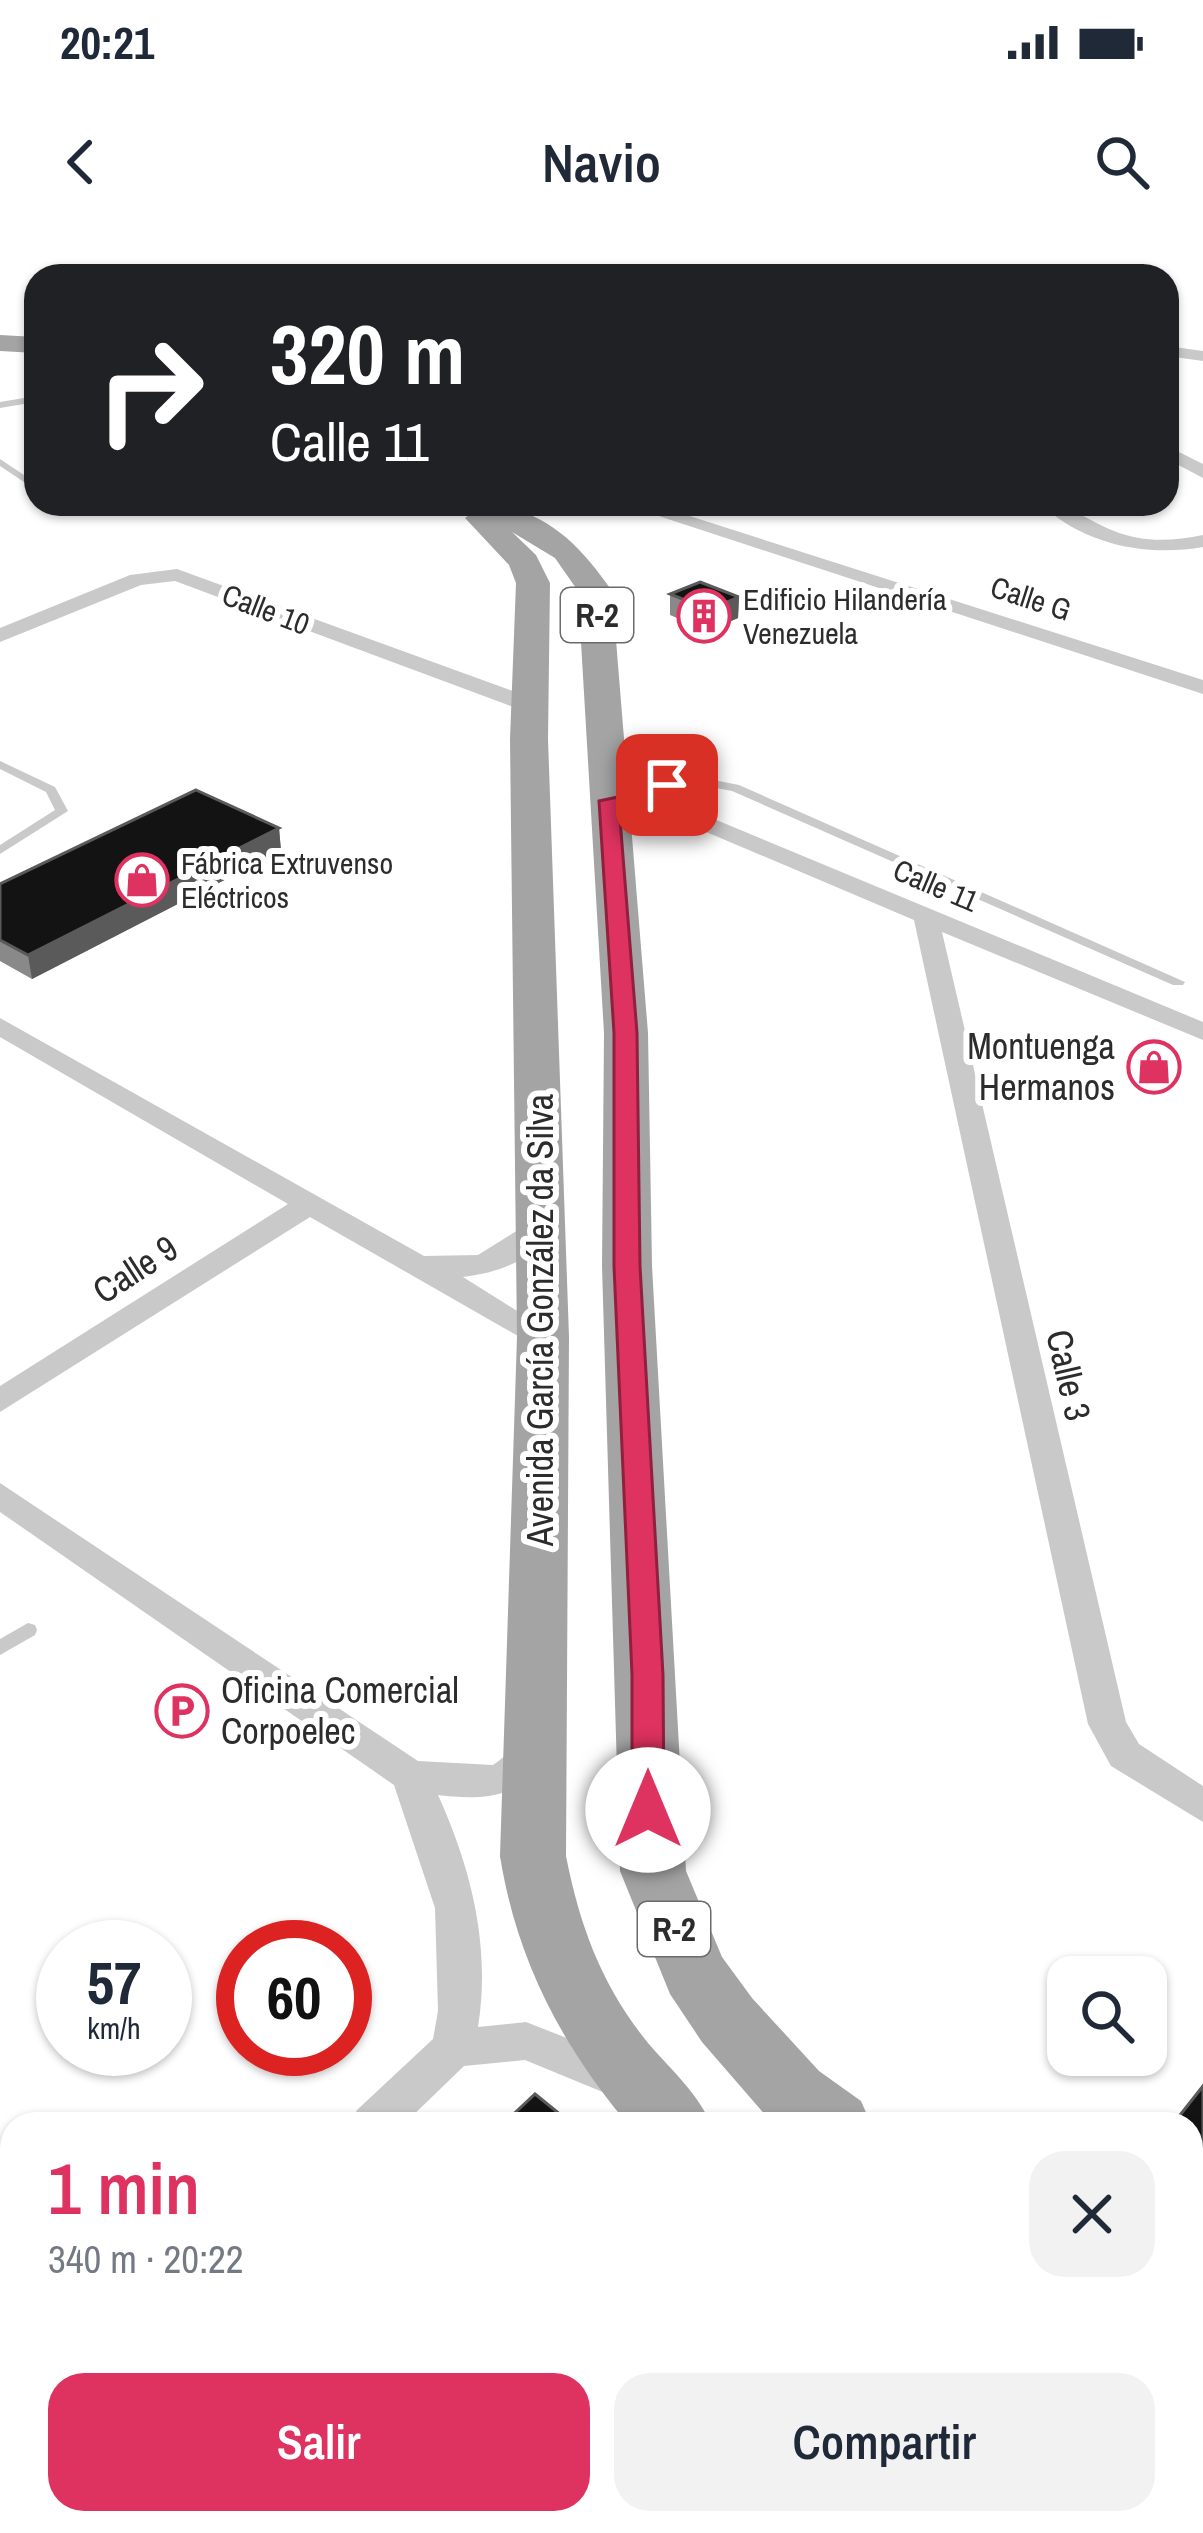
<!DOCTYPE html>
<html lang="es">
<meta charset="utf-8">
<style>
body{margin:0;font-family:"Archivo Narrow",sans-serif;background:#f2f2f3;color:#1f2937;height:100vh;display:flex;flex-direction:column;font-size:45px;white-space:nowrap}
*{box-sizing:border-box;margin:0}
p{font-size:39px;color:#747a83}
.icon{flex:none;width:66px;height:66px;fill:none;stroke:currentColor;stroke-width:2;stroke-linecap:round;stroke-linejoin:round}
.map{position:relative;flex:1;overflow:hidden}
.side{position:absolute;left:0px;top:1872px;width:1203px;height:423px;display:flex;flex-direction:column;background:#fff;border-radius:36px 36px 0 0;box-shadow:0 3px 9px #0004}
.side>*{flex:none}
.top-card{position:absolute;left:24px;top:24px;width:1155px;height:252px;border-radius:36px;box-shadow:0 3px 9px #0004;background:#202124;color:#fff;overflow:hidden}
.tools{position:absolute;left:1047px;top:1716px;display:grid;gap:24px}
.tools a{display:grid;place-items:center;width:120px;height:120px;border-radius:24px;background:#fff;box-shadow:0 3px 9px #0004;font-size:60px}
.speed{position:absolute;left:36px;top:1680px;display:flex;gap:24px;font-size:60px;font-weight:700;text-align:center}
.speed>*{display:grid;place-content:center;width:156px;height:156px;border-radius:50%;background:#fff;box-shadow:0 3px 9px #0004;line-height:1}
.speed small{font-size:30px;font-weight:400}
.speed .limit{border:18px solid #d22;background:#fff;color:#111}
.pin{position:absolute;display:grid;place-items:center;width:102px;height:102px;color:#fff;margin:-51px;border-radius:24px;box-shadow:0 6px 18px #0006}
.me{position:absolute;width:132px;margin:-66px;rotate:0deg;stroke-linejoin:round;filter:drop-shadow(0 0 9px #0008)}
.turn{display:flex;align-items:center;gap:42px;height:252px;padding:0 48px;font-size:54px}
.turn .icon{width:156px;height:156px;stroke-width:2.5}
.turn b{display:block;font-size:84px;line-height:102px}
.round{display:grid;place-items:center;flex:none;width:126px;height:126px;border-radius:36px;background:#f2f2f3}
.overview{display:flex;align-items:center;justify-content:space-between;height:204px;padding:0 48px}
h1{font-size:72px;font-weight:600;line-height:90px;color:#de3260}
.cta{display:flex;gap:24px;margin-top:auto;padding:24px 48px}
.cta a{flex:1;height:138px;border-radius:36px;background:#de3260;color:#fff;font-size:48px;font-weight:600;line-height:138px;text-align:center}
.cta a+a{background:#f2f2f3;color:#1f2937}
.status{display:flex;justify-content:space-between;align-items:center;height:84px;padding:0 60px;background:#fff;direction:ltr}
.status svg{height:33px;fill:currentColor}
header{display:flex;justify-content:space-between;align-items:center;height:156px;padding:0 48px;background:#fff;font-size:54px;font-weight:600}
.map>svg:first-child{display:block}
</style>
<div class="status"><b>20:21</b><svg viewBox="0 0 49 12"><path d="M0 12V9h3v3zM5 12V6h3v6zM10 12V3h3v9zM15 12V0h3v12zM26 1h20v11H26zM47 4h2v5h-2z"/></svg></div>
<header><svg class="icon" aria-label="back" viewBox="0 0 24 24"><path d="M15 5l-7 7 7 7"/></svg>Navio<svg class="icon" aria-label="search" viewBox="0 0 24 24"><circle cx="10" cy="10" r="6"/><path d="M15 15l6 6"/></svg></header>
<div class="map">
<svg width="1203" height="2293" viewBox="0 0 1203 2293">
<rect width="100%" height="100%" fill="#fff"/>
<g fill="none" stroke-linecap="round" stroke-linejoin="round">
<path fill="#c9c9c9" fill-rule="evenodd" d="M36,156v6l-36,6v-6z
M0,219l36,24v7l-36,-24z
M0,521l55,26 13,24 -68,43v-9l55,-35 -9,-18 -46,-23z
M688,535l51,10 446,197 -2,3h-10l-441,-194 -43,-8 -34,16 -10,-3z
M28,1383l7,2 2,5 -2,5 -35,20v-16z"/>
<path fill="#c9c9c9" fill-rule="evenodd" d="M1167,106l36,5v10l-36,-5z
M1167,206l36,18v14l-36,-19z
M622,264h30l551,176v14z
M1041,264c30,0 47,17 73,27 30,12 59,10 89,4v12c-56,10 -119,-2 -162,-43z
M177,329l363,132 3,5 -19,5 -349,-130 -34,4 -141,57v-14l130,-53z
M608,535l595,247v18l-261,-108 184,790 13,22 64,42v36l-92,-56 -23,-42 -174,-804 -314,-133 -4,-5z
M0,778l424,238 54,-1 53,-33h22l4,7c-22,30 -59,44 -94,48l96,60 -16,11 -11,-4 -222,-127 -310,195v-26l288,-182 -288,-167z
M0,1243l418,278 75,4c20,-13 25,-32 52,-24l5,11c-23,45 -65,49 -112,43 33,73 53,151 40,232l48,-5 112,44 6,14 -6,14 -16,6 -97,-40 -61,6 -60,58h-53l6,-14 76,-71 5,-28 -3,-103 -41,-123 -394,-273z
M12,2199v57l-12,5v-57z"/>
<path fill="#a4a4a4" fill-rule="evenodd" d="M0,95l36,2v16l-36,-2z
M473,264c66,0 103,35 139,87l36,442 4,233 34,605 36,86 30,41 67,73 42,30 10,23h-94l-10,-7 -65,-75 -32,-48 -50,-123 -18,-605 2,-233 -26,-442 -23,-33 -43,-26 24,23 14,28 -2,156 21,598 -3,519c14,71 36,130 82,187 23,27 49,49 63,81h-83l-6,-7c-64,-78 -106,-161 -122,-261l17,-519 -7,-598 6,-156 -7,-18 -44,-47 12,-9z
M1191,2110l12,5v83l-12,-5z
M1191,2243l12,5v45h-53l-5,-10h46z"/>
</g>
<path fill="#898989" d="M670,354l69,3 -1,21 -30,13 -38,-16z
M279,588l2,23 -249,128 -32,-18v-77z
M1203,1846v134l-12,-9v-87z"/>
<path fill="#5a5a5a" d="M739,357l-1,21 -30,13 1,-21z
M279,588l2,23 -249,128 -4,-24z"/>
<path fill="#131313" stroke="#5a5a5a" stroke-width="3" d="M700,342l39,15 -30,13 -39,-16z
M196,550l83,38 -251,127 -28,-15v-56z
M1203,1846v95l-12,-8v-49h-18z
M535,1854l37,30h-69z
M93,2283h636l-9,10h-637z
M733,2283h325l12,10h-346z"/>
<path fill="#de3260" stroke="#90203e" stroke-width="3" d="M667,540l10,5 -19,16 -39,5 18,227 3,233 23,409 1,135 -4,10h-24l-4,-10v-135l-18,-409v-233l-15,-232 47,-10z"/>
<defs>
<g id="building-ring" transform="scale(2.7)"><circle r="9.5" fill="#fff" stroke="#de3260" stroke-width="1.5"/><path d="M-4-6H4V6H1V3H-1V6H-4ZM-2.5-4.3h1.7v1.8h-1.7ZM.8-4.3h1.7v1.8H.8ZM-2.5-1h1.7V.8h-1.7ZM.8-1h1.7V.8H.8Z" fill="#de3260"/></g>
<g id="shop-ring" transform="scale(2.7)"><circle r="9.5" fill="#fff" stroke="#de3260" stroke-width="1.5"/><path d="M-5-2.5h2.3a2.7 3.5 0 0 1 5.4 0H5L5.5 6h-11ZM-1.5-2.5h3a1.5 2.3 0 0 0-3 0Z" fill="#de3260"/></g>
<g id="parking-ring" transform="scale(2.7)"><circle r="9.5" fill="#fff" stroke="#de3260" stroke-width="1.5"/><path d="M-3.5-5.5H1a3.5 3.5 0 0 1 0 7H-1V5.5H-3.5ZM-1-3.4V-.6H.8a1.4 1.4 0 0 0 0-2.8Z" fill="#de3260"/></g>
</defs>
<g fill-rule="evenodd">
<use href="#building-ring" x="704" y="376"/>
<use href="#shop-ring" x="142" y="640"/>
<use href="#shop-ring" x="1154" y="827"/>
<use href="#parking-ring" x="182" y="1471"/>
</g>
<g text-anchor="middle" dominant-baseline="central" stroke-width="12" stroke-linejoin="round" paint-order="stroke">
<g font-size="30" fill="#2c2c2c" stroke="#fff">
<text transform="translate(1031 358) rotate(18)">Calle G</text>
<text transform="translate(266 369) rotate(21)">Calle 10</text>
<text transform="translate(936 645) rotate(23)">Calle 11</text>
</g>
<g font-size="30" fill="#2c2c2c" stroke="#fff" text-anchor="start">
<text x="743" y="359">Edificio Hilandería<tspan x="743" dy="34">Venezuela</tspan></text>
<text x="181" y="623">Fábrica Extruvenso<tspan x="181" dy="34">Eléctricos</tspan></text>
</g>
<g fill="#fff" stroke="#6b6b6b" stroke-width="3">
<rect x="561" y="348" width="72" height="54" rx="9"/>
<rect x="638" y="1662" width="72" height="54" rx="9"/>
</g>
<g font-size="33" font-weight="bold" fill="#2c2c2c">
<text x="597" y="375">R-2</text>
<text x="674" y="1689">R-2</text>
</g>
<g font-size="36" fill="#2c2c2c" stroke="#fff" text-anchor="end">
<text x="1115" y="806">Montuenga<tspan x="1115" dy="41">Hermanos</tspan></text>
<text x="221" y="1450" text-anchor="start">Oficina Comercial<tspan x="221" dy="41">Corpoelec</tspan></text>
</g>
<g font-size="36" fill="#2c2c2c" stroke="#fff">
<text transform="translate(135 1029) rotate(-33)">Calle 9</text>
<text transform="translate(540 1080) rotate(-90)">Avenida García González da Silva</text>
<text transform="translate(1069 1135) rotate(77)">Calle 3</text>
</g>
</g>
</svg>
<div class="tools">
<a><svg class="icon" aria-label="search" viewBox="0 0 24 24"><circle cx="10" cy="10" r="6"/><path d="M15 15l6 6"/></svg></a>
</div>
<div class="speed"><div>57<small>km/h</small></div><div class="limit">60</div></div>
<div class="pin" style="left:667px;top:545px;background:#d93025"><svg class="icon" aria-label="arrive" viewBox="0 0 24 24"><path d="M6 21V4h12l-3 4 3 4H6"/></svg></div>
<svg class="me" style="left:648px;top:1570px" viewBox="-20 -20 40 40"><circle r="19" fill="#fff"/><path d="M0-13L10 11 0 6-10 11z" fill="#de3260"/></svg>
<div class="top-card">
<div class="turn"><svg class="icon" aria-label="right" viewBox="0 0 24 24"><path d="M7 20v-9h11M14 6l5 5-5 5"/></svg><div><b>320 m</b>Calle 11</div></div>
</div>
<section class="side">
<div class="overview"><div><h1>1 min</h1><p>340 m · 20:22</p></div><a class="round"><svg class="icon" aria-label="close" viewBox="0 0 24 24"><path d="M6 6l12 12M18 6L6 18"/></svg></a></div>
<div class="cta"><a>Salir</a><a>Compartir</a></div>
</section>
</div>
